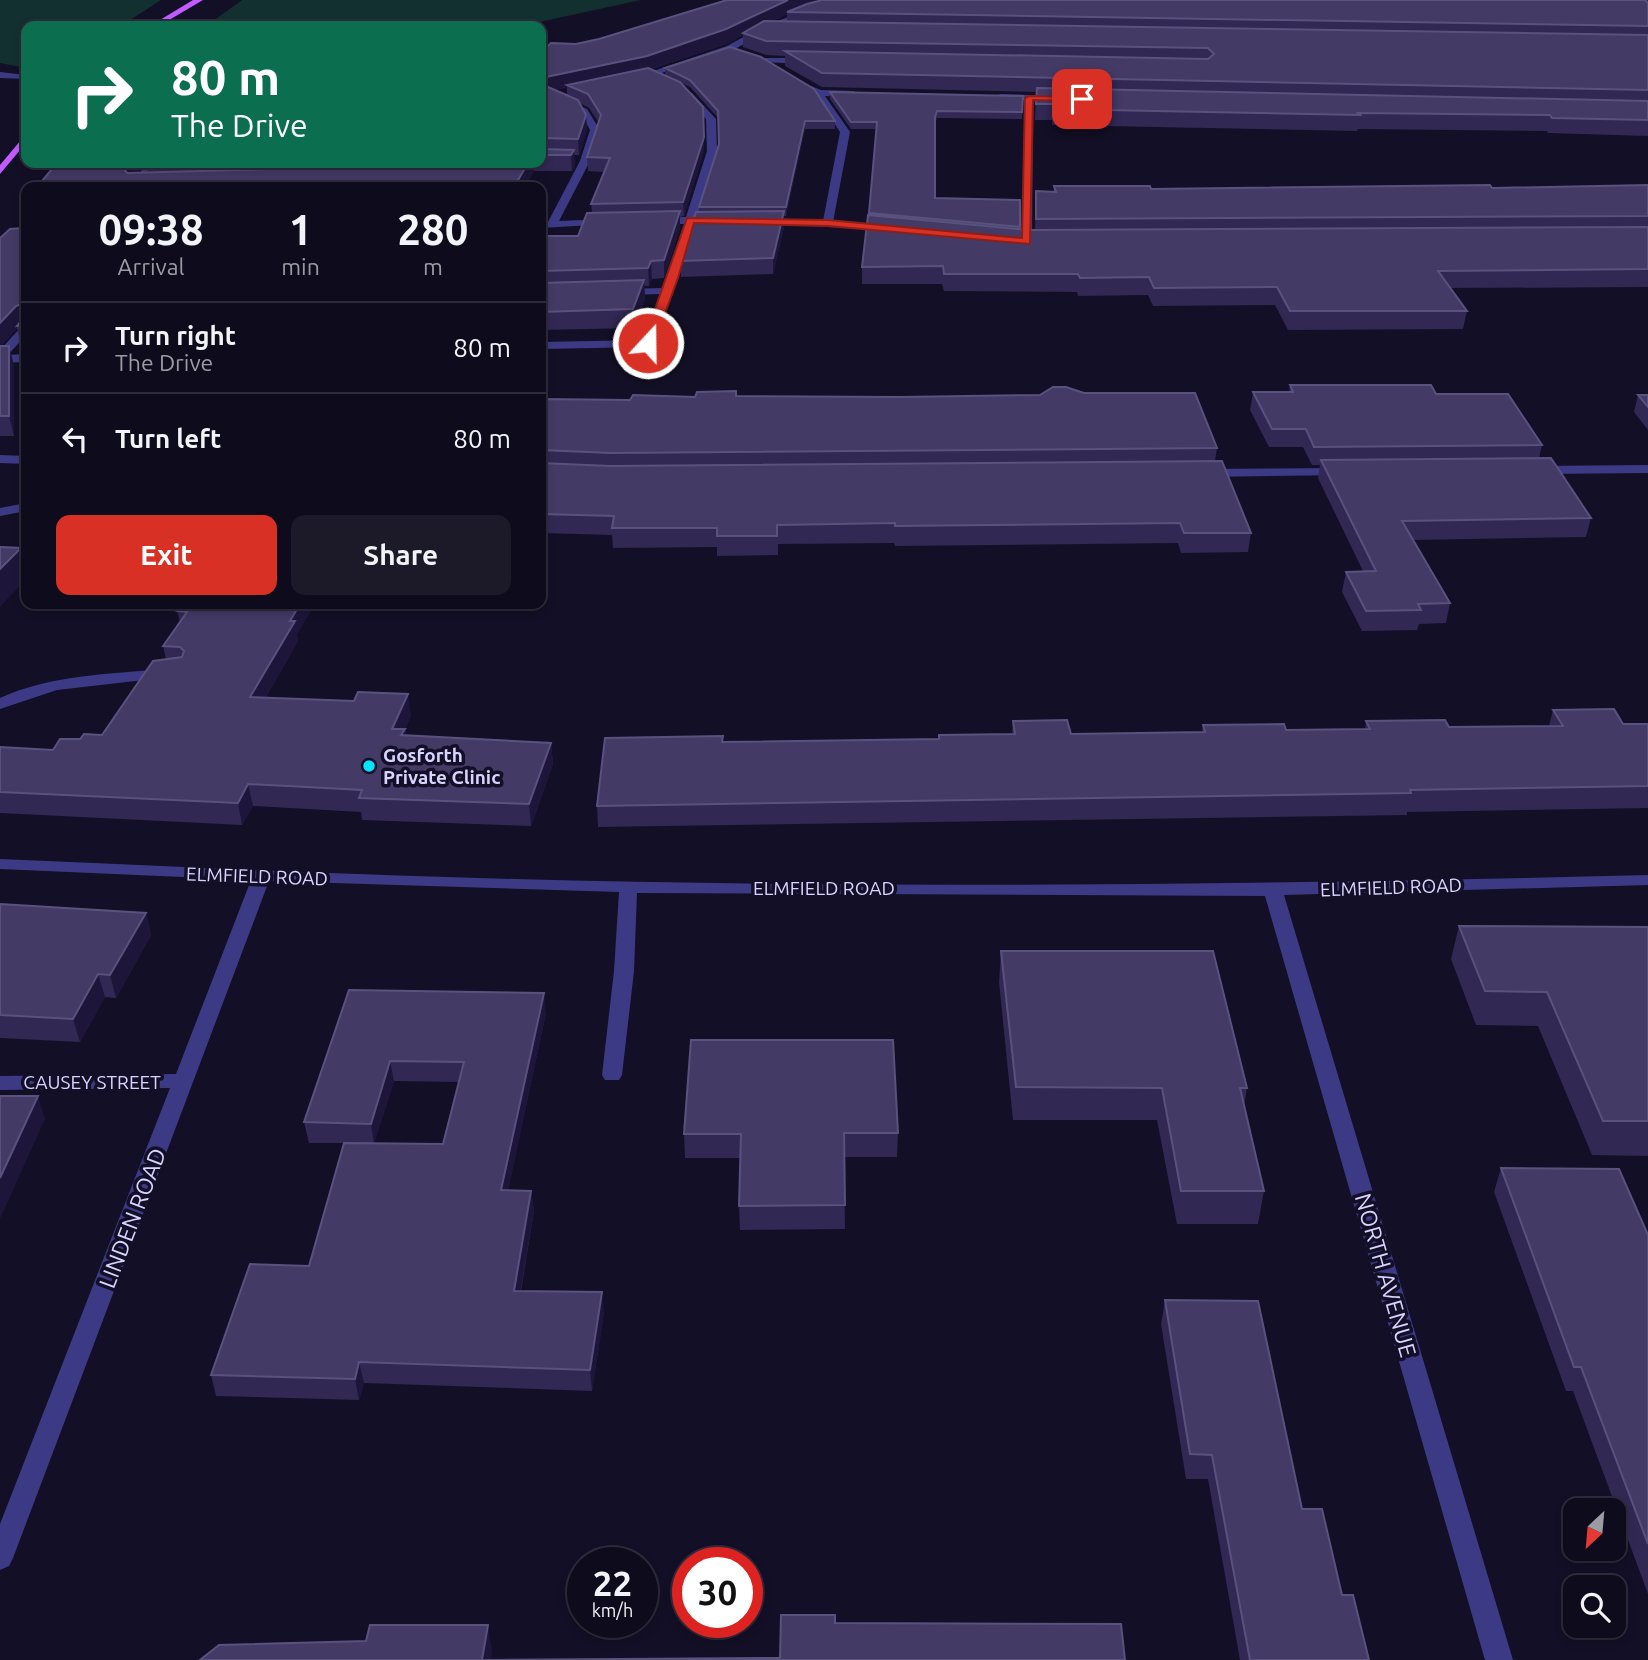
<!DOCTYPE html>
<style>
body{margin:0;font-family:Ubuntu,sans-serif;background:#1c1929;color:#f1f3f6;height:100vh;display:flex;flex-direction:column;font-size:26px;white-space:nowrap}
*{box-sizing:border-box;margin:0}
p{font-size:23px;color:#9b9ba3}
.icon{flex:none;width:38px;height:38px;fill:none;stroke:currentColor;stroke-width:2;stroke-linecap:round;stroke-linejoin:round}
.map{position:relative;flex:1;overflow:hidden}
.details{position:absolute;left:21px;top:182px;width:525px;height:427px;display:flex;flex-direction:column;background:#0e0b1c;border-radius:14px;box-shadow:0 4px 10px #0003,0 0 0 2px #2e2b3b}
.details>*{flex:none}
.hud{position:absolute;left:21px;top:21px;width:525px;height:147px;border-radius:14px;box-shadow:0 4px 10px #0003,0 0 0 2px #2e2b3b;background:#0b6e4f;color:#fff;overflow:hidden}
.needle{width:46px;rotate:206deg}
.controls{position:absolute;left:1563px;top:1498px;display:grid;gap:14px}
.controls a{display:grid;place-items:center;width:63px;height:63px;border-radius:14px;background:#0e0b1c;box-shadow:0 4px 10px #0003,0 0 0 2px #2e2b3b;font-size:35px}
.speed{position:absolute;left:567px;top:1547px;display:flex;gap:14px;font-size:35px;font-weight:700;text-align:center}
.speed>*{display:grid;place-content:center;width:91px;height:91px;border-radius:50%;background:#0e0b1c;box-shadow:0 4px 10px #0003,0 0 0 2px #2e2b3b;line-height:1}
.speed small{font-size:18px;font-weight:400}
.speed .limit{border:10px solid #d22;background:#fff;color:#111}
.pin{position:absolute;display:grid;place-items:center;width:60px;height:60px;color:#fff;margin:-30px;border-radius:14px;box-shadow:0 4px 10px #0006}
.me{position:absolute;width:77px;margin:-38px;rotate:21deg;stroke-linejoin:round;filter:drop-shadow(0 0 5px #0008)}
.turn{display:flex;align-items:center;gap:24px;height:147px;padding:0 35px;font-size:32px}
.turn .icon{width:91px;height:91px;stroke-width:2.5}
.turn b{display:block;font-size:49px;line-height:60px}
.eta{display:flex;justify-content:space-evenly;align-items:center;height:119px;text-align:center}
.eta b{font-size:42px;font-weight:600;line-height:49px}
.action{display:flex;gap:14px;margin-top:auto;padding:14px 35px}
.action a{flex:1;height:80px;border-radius:14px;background:#d93025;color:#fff;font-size:28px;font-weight:600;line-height:80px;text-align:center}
.action a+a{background:#1c1929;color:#f1f3f6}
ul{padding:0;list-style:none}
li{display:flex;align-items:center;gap:21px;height:91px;padding:0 35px;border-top:2px solid #2e2b3b}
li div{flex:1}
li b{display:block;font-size:26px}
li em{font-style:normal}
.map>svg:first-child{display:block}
</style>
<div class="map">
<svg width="1648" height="1660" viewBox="0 0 1648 1660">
<rect width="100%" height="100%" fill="#130f26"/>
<path fill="#12302f" d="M0,0h161l-40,26h-95v42l-26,-5z
M242,0h399l-120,26h-315z"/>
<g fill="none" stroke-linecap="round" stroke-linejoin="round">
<path fill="#3d3a85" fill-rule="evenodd" d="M806,10l7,2 -47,20 -33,18 -93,30 -7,-2 94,-32 33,-18z
M765,58h42l4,3 -4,3 -45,-2z
M0,72l26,3v4l-26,-1z
M811,86l10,4 33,1 4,3 -4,3 -29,-1 25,36 -17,90 56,4 4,1v4l-133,-8 -5,-3 5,-3 63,4 17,-89 -24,-37 -9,-6z
M686,93h6l24,26 1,32 -20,66h21l5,3 -5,3h-23l-17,55 -24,65 -6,4 -107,2v-7l102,-2 18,-46 -39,1 -6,-3 6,-3 42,-1 21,-64h-27l-5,-3 5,-3 28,-1 21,-66 -1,-32 -20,-22z
M1001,94l59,2 4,3 -4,3 -27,-1 -1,141 -5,3 -5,-3 3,-142 -27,-1v-4z
M568,101l19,8 13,21 -10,31 -31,60 47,-2 4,1v4l-69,4v-6h7l32,-61 10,-31 -9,-17 -16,-7 -1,-2z
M146,163h10l-15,24h-10z
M26,325v10l-18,20 18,-1v8l-26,1v-13l22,-24z
M0,455l26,1v8l-26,-1z
M1648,465v8l-112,1 -7,-4 7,-4z
M1340,468l5,1v6l-141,2 -7,-4 7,-4z
M26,503v8l-26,5v-8z
M164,669l6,2 2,3 -2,3 -113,13 -57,19v-11c50,-23 110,-24 164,-29z
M0,859c149,6 298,14 447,18 399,13 802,8 1201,-2v10l-364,10 229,765h-28l-220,-764 -628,-3 -3,78 -12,104 -3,5h-14l-3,-5 12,-104 5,-79 -350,-11 -256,677 -4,8 -9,4v-46l170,-436 -170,2v-14l176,-2 75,-194 -251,-11z"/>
<path fill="#c25bff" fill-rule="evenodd" d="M193,0h10l-44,26h-9z
M26,134v9l-26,31v-9z"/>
</g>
<path fill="#312854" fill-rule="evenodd" d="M727,0h921v136l-100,-3 -1,-2 -189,-2 -1,2 -305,-6v-5h-17l1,-28 -214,-5 -37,-21v-10l-19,-1 -23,-8v-12l-17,9 -75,25 14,6v-7l170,53v8h-30l-19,87h-2v11l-11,47 -92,3 -1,-16 19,-49v-5l20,-63v-25l-29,-32 -9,-4 22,24 1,44 -20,65 -4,1v11l-16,50 -12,1 -3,7h-5l1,12 -11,30 -93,2v-94h37l14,-23 -1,-9 13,-32 -16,-1 -1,-14 12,-34 -10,-15 -9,-5 6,12 1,15 -8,25h-5l1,11 -3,5h-38l-10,16h-481l-1,-6 15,-18h87l-6,10h10l-2,-10h395v-113l58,-11zM787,14v7h-14zM567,87v8l-12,-5z
M830,92l193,4 -1,23 -85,-1 -2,5v75l85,2v30h15l1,-39 17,1 1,-6 97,3 341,-1 156,-3v102l-197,1 16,23 -4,18 -175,1 -13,-25 -122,1 -5,-11 -70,1 -1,-4 -133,-1 -2,-7h-80v-17l7,-52 8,-86h-26l-21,-30z
M26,214v130h-5l-4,-16 -16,18 13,19v71h-14v-198l24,-10z
M1290,385l146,9 106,51 -3,13 52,60 -5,19 -172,3 36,63 -4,20 -27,1 -2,6 -55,1 -20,-39 4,-20 17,-1 -45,-93 2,-13h-8l-9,-18h-34l-19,-37 3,-18h36z
M1638,395h10v35l-14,-18z
M736,396l481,52 -2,13 36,72 -3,19 -67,1 -3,-10 -283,3 -1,-3 -116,1v11l-61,1v-9l-104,1 -1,-13 -71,-2v-134l89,1z
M182,604l115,31 1,6 -32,56 145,18 -6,14 1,6 145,8 2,21 -22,62 -169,-6 -1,-8 -108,-6 -11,19 -242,-12v-66l53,3 27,-11 22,-4 64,-76 -3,-13 17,-24 -3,-11z
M1553,710l70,14h25v84l-241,4v3l-809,12 -1,-21 126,-64 215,-3 1,-4 73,-1 1,-13 58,13 131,-2 1,-7 83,5 79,-1 1,-8 83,6 100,-1z
M0,904l146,9 5,22 -35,63 -11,-1 -25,45 -80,-4z
M1459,926l189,1v229l-56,-1 -54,-129 -62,-1 -25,-66z
M1001,951l246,137 -3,18 20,85 -6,33h-81l-20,-104h-144l-14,-138z
M349,990l197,23 -38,177 23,1 3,20 -13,80 83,21 -12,79 -228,-8 -5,17 -143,-4 -5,-21 98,-109 35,-123h-35l-5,-21zM394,1081l65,1 -16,62 -69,-1z
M898,1133l-1,24h-53l1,72 -105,1 -1,-24 2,-48h-56l-1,-24z
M1501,1168l147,67v359l-75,-203h-7l-72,-199z
M1165,1300l137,209 40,86 27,65h-129l-32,-181h-22l-25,-155z"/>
<path fill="#1d163a" d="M788,0h49l-50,12v2l-41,20 -3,-1v2l-17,9 -79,26 -80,15v2l-26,6v-15z
M586,115l1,15 -8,25 -1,-16z
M805,121v8l-19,87v-9z
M704,137v14l-20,65 -1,-14z
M574,150l1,16 -3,5 -1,-16z
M131,163h13l-15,24 -4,-16z
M307,163h86l-84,10z
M528,163h5l1,8 -10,16h-10z
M680,211v17l-16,50v-18z
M784,211v16l-11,47v-16z
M651,261l1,18 -3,7 -1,-18z
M644,280l1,18 -11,30 -1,-19z
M21,304l4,18 -8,4v2l-17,19v-24l16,-17z
M9,346l5,19v71l-5,-20z
M21,548l5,22v9l-26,28v-38z
M300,604h15l-18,31 1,6 -44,77 -4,-21z
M408,694l3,21 -6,14 3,21 -16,-21z
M551,743l2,21 -22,62 -2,-22z
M248,784l5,22 -11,19 -4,-22z
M146,913l5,22 -35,63 -6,-23z
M98,974l7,23 -25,45 -7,-23z
M544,993l2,20 -42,198 -3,-21z
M390,1061l4,20 -20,63 -3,-20z
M38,1096l7,23 -45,100v-41z
M531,1191l3,20 -17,100 -3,-20z
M602,1292l2,20 -12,79 -2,-21z
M359,1362l5,21 -5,17 -4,-21z
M488,1625l4,26 -1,9h-8z"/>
<path fill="#433a66" stroke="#5a527e" stroke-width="2" d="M727,0h61l-62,29 -79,27 -106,22v-28l4,-1 6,-6 25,1 23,-5z
M822,0h823l3,3v23l-861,-14 20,-8z
M764,21l884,14v55l-826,-17 -37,-22 423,8 6,-5 -6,-6 -442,-7 -23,-8z
M730,47l31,10 53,32 21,32h-30l-19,86h-87l20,-63 -1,-33 -28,-31 -25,-12z
M648,68l32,14 23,25 1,30 -21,65 -92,2 19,-46 -23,-1 14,-42 -13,-21 -21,-9z
M548,87l30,13 8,15 -8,24 -37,-1v-50z
M1037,88l611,13v19l-96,-2 -2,-3 -192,-2 2,2 -307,-6v-5h-17z
M830,92l193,4 -1,16 -85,-1 -2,6v81l85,2v27l-151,-14 8,-91h-26z
M541,149l33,1 -3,5h-30z
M57,163h74l-6,8 3,2 179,-5 43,-5h178l-14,24h-467l-5,-6z
M1490,185l2,3 156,-3v31l-612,3v-28l20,1 -2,-6h96l1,3z
M680,211l-16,49 -13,1 -3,7 -107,3v-35h37l9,-23z
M784,211l-11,47 -93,3 16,-49z
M26,214v111l-9,1 7,-9v-10l-3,-3 -5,2 -16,17v-85l10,-9 14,-1 -1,-10z
M868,215l160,15 620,-3v42l-210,2 29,40h-177l-13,-24 -123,1 -5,-11 -69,1 -2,-4h-134l-1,-8 -81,1z
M644,280l-11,29 -92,3v-29z
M0,346h9v70h-9z
M1290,385h141l5,9h72l34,51 -228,2 -8,-18h-34l-19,-37h40z
M1053,387h13l18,6h111l22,55 -606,5 -70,-3v-51l89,1 3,-5 62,2 2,-5 39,-1v5l164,1 140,-2z
M1638,395h10v12z
M1551,458l40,60 -189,3 48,82 -32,1 3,6 -55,1 -20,-39 30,-1 -55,-111z
M1222,461l29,72h-67l-4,-10 -285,3v-3l-118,2v11h-60v-8h-105l2,-12 -73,-2v-51l70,3z
M0,547l21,1 -21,21z
M182,604h118l-10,17h5l-45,76 104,4 4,-9 50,2 -16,35h13l-4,6 150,8 -22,61 -170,-6 3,-8 -114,-6 -10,19 -238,-11v-45l53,3 7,-11h20l4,-5 18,1 51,-74 29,-4 2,-6 -4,-4 -17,-1 24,-34 -10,-1z
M1614,709l9,15h25v62l-238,4 1,3 -814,13 8,-68 118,-2 -1,6 217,-3v-4l76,-1 -2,-13 54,-1 4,14 134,-2 -2,-7 81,-1 2,6 84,-1 -4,-8 79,-1 4,7 114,-1 -10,-16z
M0,904l146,9 -36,62 -12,-1 -25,45 -73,-4z
M1459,926l189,1v194h-45l-56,-129 -62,-1z
M1001,951h212l34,137h-7l24,103h-83l-19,-103 -146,-1z
M349,990l195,3 -43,197 30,1 -17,100 88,1 -12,78 -231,-8 -4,17 -144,-4 39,-111 59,2 35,-123 99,1 21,-82 -74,-1 -19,63 -67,-2z
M691,1040h202l5,93h-54l1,72 -106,1 2,-72h-57z
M0,1096h38l-38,82z
M1501,1168l118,1 29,66v309l-67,-177h-7z
M1165,1300l93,1 44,208h20l20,86h11l16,65h-119l-38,-205 -22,-1z
M781,1615h54v8l286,1 4,36h-925l19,-15 147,-4 4,-16h118l-6,35 298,-2z"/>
<path fill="#d93025" stroke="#8d1f18" stroke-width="2" d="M1029,96l53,1 4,2 -4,2 -49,-1 -3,144 -202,-18 -134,-3 -16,55 -24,65 -6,3 -5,-3 44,-125 141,2 194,18 3,-140z"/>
<circle fill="#00e5ff" stroke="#130f26" stroke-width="2.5" cx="369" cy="766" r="7"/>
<g text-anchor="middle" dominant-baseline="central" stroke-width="7" stroke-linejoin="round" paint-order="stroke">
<g font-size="19" font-weight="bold" fill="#d9d4ff" stroke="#130f26" text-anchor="start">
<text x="383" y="755">Gosforth<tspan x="383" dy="22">Private Clinic</tspan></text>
</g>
<g font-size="19" fill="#d9d4ff" stroke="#130f26">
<text transform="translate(257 876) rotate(2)">ELMFIELD ROAD</text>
<text transform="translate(1391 887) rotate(-2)">ELMFIELD ROAD</text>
<text x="824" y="888">ELMFIELD ROAD</text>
<text x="92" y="1082">CAUSEY STREET</text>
</g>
<g font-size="23" fill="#d9d4ff" stroke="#130f26">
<text transform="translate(132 1218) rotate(-69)">LINDEN ROAD</text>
<text transform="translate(1386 1275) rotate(74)">NORTH AVENUE</text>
</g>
</g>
</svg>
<div class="controls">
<a><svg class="needle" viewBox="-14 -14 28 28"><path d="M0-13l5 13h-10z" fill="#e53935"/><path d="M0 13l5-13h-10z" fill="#9b9ba3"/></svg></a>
<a><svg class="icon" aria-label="search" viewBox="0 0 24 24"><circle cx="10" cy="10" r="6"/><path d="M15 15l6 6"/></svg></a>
</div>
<div class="speed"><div>22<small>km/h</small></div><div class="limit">30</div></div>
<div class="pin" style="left:1082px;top:99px;background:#d93025"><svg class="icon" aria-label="arrive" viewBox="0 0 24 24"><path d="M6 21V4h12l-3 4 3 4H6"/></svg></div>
<svg class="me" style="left:648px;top:343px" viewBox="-20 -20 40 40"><circle r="17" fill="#d93025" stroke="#fff" stroke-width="3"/><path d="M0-11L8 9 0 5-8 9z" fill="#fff"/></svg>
<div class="hud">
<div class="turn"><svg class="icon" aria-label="right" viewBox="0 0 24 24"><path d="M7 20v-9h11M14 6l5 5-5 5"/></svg><div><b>80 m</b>The Drive</div></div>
</div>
<section class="details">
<div class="eta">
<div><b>09:38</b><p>Arrival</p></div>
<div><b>1</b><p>min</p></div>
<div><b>280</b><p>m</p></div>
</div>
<ul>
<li><svg class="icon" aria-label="right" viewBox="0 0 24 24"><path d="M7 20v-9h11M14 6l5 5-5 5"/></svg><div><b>Turn right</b><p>The Drive</p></div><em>80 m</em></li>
<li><svg class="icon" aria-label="left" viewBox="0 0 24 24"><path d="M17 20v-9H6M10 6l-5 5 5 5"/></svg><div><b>Turn left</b></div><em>80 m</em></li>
</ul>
<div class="action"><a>Exit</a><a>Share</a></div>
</section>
</div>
